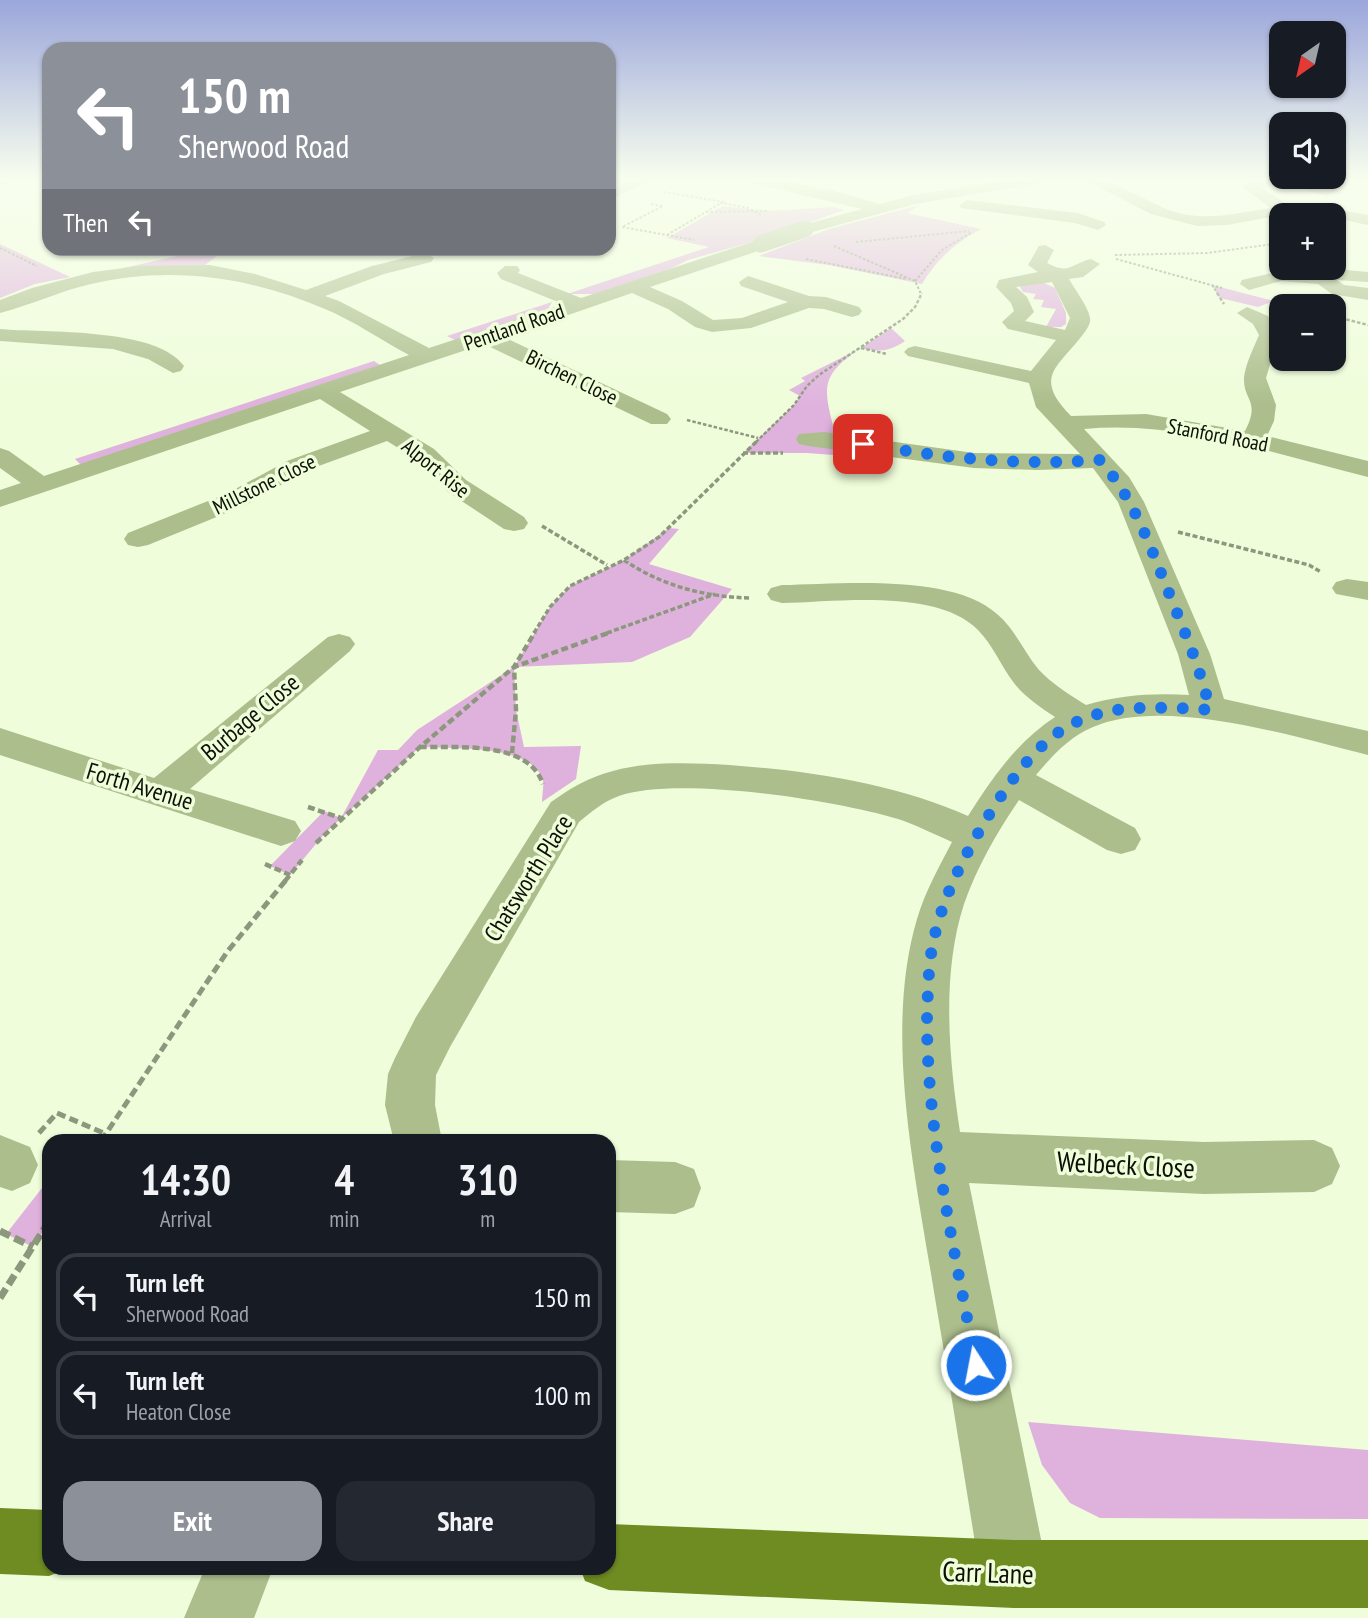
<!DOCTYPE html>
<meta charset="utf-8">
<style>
body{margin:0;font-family:"PT Sans Narrow",sans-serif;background:#242831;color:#f1f3f6;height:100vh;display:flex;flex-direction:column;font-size:26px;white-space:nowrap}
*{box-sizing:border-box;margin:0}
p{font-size:23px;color:#9ea1a6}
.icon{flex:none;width:38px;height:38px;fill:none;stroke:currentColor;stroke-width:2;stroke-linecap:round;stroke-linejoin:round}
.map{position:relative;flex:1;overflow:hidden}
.sheet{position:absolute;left:42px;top:1134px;width:574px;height:441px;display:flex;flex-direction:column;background:#171b24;border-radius:21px;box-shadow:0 2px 5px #0004}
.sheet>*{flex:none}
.hud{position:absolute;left:42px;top:42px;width:574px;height:214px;border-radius:21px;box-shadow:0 2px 5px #0004;background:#8c9099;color:#fff;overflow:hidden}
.needle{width:46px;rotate:214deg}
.tools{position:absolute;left:1269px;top:21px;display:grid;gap:14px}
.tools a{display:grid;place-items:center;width:77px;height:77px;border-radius:14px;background:#171b24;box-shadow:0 2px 5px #0004;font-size:35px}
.pin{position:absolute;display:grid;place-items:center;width:60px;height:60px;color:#fff;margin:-30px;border-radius:14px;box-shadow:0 4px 10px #0006}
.me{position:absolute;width:77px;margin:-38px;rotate:349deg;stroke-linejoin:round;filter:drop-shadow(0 0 5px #0008)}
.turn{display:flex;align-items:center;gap:24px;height:147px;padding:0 21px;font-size:32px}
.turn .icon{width:91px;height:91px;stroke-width:2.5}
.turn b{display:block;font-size:49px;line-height:60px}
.then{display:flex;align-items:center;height:66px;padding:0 21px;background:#0003;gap:14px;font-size:26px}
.eta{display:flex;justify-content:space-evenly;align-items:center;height:119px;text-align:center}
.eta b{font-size:42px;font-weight:600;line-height:49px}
.button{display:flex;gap:14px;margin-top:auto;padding:14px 21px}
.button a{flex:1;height:80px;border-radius:21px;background:#8c9099;color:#fff;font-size:28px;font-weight:600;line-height:80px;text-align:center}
.button a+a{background:#242831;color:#f1f3f6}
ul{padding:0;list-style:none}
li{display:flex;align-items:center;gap:21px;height:88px;margin:0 14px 10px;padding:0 7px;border:4px solid #363941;border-radius:21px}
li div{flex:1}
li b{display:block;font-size:26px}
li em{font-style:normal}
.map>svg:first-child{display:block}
</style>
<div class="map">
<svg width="1368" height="1618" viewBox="0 0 1368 1618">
<rect width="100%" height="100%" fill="#effdda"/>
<path fill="#dfb2de" d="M920,205l-13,8 74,16c-26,14 -44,30 -59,55l-93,-19 -70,-9 70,-27z
M723,206l46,5 64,-4 11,3 -75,27 -81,23 -22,11 -70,23h-29l142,-47 -42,-9z
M0,244l70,33 -35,7 -35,14z
M209,249h54l-17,4 -5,-4 -19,3 -17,13 -86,4z
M1024,283h20l11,5 11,25v11l-5,3h-15l10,-18 -15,-2 3,-7 -11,-1 3,-5 -13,-2 -3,-5z
M1212,285l62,16 -16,6 -38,-9z
M552,302l-4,7 -93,31 -8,-4z
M891,328l14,13c-16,11 -26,11 -45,7 -42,30 -36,40 -25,86l55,20 -4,5 -79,-6h-64l51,-48 6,-9 -11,-6 16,-9 -4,-3 60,-30z
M374,361l6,4 -299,100 -6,-6z
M669,528l10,1 -30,35 83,25 -42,48 -58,25 -118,5 2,43 8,37 57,-1 -5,33 -34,23c0,-6 2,-16 1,-22 -12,-37 -93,-31 -123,-33l-94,85 -36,43 -20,-9 54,-55 17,7 37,-68h20l19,-20 97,-63 36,-60 20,-21 54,-26z
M49,1179v43l-16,25 -27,-13z
M1028,1422l340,28v69l-268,-1 -30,-15 -28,-38z"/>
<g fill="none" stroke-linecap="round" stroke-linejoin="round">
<path stroke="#8d977e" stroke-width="2" stroke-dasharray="2.5 2" stroke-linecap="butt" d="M0,184l14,-4
M664,192l60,10 -3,1 27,5 13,7
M651,204l12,2 -41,21 72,13
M706,212l63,-1
M667,235l54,-32
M856,242l113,-11
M834,246l81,35 6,13
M0,248l37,18
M1115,255l92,-2 74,-10
M806,259l101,20
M1116,259l106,29
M915,281l27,-31 30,-18
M1212,285l6,9"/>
<path stroke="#8d977e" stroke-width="2.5" stroke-dasharray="3.5 2" stroke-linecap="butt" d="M1217,293l7,11
M1282,303l12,3
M1341,318l27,7
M861,348l26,6
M687,420l71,18
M756,442l38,-37 13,-19 12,-11 84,-56 12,-12 7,-14"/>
<path stroke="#8d977e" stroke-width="3.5" stroke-dasharray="5 2.5" stroke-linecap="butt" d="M743,453h40
M542,526l65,39
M1178,532l131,33 12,7
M624,560c38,26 81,37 127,38
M534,633l16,-26 20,-21 54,-26 35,-23 99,-97
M607,633l108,-39"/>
<path stroke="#8d977e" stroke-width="4.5" stroke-dasharray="7 3.5" stroke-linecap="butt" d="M420,747c38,1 108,-7 123,37
M512,753l4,-43 -2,-43 97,-35
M308,807l33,11
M316,843l104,-96 94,-80 21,-35
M265,864l25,11
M285,881l17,-21"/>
<path stroke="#8d977e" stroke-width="5" stroke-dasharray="9 4.5" stroke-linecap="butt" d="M39,1133l18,-20 49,21
M101,1141l126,-189 59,-72"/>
<path stroke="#8d977e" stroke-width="7" stroke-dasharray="11 5" stroke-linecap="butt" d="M0,1231l33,16
M0,1298l49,-77"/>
<path fill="#acbe8c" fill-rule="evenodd" d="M634,180h19l-44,20v-10z
M750,180h27l58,11 45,13 34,-9 96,-15h31l-7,4 -119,20 -110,30 -6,-2 -2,-3 2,-3 63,-17 -110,-26z
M1085,180c31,-2 60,22 90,32 32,10 64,0 96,-4l-29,-21c16,-17 70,-6 90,1l3,3 -8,5 -39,-10 -28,1 30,19 33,1 45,8v10l-34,-7v-3h-53l-54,10 -30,1 -46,-12z
M967,200l111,13 26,9 2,3 -8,5 -23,-7 -114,-15 -2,-3z
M761,239l6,1 3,4 -3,4 -117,39 32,14 31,19 29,-2 46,-16 -47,-16 -2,-4 9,-6 61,20 17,1 33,10 3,4 -3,4 -7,2 -28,-8 -15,-1 -58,20 -39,4 -17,-5 -27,-18 -36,-16 -128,44 163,77 4,5 -4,5h-16l-167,-80 -144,48 94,57 32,31 58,37 4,6 -4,6 -10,2 -10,-2 -56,-37 -32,-33 -29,-18 -82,30 -59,34 -98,40 -10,2 -10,-2 -4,-6 4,-6 100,-40 59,-32 83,-30 -50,-32 -320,108v-17l21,-7 -21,-15v-20l9,3 35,25 365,-121c-28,-15 -55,-34 -84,-46 -74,-32 -154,-44 -234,-25 -31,7 -60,21 -91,29v-13l32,-12 61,-16 47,-6 70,-1 45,9 51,16 66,-24 53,-13 9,5 -3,4 -47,12 -59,22 14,5 90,47 134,-44 -62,-25 -4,-6 8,-7h12l3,4 -2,3 63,25z
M1045,245l9,5 -7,13c23,12 23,1 44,-4l9,5 -17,13 -14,2c6,11 19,27 21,39 1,5 -3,11 -6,15 -24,33 -53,43 -13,83l75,-2 99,17c16,-31 -2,-30 -1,-53 1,-13 10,-31 15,-43l-6,-11 -16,-11 10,-6 21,9 11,19 -13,43 10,27 -2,16 -7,15 101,25v16c-93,-23 -188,-57 -284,-48l45,48 15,25 66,152 14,45 144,32v24c-74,-18 -203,-59 -275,-28 -24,10 -41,29 -57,48l99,53 6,11 -6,11 -14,4 -14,-4 -88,-50c-22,32 -42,67 -55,104 -23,71 -15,155 -4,228l244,10 110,-2 18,8 8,18 -8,18 -18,8 -110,2 -235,-11 79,391 -10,24 -24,10 -24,-10 -10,-24c-15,-94 -30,-188 -46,-282 -18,-114 -51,-259 -17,-373 8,-27 22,-52 35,-77 -16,-7 -32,-15 -48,-21 -60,-20 -227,-46 -285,-25 -15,5 -28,16 -40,26l-129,225 -14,28 -1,30 7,36h-48l-9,-36 3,-31 7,-16 21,-41 135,-215c20,-14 38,-25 62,-31 38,-10 77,-8 116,-6 82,6 164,18 239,51 24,-38 49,-74 87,-99 -15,-10 -30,-20 -41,-34 -13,-17 -21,-38 -36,-53 -41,-42 -142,-28 -196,-27l-11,-3 -4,-6 4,-6 11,-3c58,-1 170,-12 215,29 18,15 27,38 42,56 13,14 31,25 47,35 34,-10 67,-12 103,-10l-11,-41 -60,-152 -25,-34 -56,2 -63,-2 -166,-22 -9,-2 -3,-5 3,-5 25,-2 150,21 106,1 -44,-47 -7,-24 -121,-27 -4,-4 4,-4 7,-2 116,25 25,-31 -48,-11 -6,-7 12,-11 -3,-8 -15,-16 3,-7 39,-8 -10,-7 11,-19zM1052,282l18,36 -5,12 -40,-9 9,-9 -7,-15 -11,-10z
M1336,269l32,3v10l-31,-2 7,5 24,3v12l-36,-6 -14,-10 -37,-3 -32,9 -9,-6 2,-4 39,-9 40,2z
M0,329c44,4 157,-2 184,37l-3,5 -8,2 -25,-14 -35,-10 -113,-8z
M1347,579l21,3v18l-32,-6 -4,-6 4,-6z
M339,634l11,3 5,7 -5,7 -160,138 105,32 6,10 -6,10 -14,5 -281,-91v-27l154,50 174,-141z
M0,1135l30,12 8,18 -8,18 -18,8 -12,-4z
M609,1160l66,2 19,7 7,19 -7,19 -19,7 -66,-2z
M205,1568h68l-19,50h-70z"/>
<path fill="#6e8c22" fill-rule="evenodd" d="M0,1508l49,2v58h20l-20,8 -49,-2z
M609,1524l405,16h354v68h-354l-405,-18 -24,-9 -5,-13h29z"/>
<path stroke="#acbe8c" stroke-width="17" d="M761,244l44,-15"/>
</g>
<linearGradient id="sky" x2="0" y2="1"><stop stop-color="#9ba6db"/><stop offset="0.44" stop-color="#f8feee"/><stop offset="1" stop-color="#f8feee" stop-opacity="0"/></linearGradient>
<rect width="1368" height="406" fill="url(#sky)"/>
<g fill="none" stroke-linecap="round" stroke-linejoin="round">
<path stroke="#1a73e8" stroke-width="12" stroke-dasharray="0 21.6" d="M863,444c82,14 154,22 237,16 35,40 51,89 71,138 15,37 30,73 39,112 -113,-8 -154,-1 -218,100 -24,39 -46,79 -57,124 -7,27 -7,57 -8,85 0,116 28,232 49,346"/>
</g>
<g text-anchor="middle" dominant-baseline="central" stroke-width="7" stroke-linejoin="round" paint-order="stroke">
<g font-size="21" fill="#0c1005" stroke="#effdda">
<text transform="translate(514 327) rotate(-19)">Pentland Road</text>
<text transform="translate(572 377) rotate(26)">Birchen Close</text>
<text transform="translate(1218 435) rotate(11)">Stanford Road</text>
<text transform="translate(436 468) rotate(39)">Alport Rise</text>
<text transform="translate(264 484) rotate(-26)">Millstone Close</text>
</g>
<g font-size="24" fill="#0c1005" stroke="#effdda">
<text transform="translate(250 717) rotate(-40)">Burbage Close</text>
<text transform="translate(140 786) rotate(17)">Forth Avenue</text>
<text transform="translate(528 878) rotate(-58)">Chatsworth Place</text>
</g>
<g font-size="28" fill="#0c1005" stroke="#effdda">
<text transform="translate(1126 1164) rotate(3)">Welbeck Close</text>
<text transform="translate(988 1572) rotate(2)">Carr Lane</text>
</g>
</g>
</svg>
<div class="tools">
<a><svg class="needle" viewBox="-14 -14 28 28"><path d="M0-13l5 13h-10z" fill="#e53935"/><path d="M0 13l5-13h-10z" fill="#9ea1a6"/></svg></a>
<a><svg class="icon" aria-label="sound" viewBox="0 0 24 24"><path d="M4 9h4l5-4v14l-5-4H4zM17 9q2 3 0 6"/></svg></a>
<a>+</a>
<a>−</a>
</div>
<div class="pin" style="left:863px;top:444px;background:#d93025"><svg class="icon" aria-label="arrive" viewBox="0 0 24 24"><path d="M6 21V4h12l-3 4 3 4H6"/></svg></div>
<svg class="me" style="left:976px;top:1365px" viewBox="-20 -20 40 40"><circle r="17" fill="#1a73e8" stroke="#fff" stroke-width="3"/><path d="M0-11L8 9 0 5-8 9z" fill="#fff"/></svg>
<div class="hud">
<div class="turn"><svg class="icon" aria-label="left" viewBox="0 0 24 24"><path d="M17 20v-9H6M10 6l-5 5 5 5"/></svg><div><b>150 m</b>Sherwood Road</div></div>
<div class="then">Then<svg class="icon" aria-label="left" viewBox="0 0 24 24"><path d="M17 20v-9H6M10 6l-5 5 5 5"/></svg></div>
</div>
<section class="sheet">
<div class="eta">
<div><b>14:30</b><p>Arrival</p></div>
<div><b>4</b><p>min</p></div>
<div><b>310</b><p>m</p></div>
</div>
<ul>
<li><svg class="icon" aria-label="left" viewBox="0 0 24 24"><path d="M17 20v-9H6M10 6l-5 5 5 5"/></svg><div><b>Turn left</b><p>Sherwood Road</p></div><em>150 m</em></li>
<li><svg class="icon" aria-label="left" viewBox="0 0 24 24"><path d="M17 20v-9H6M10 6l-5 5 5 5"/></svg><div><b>Turn left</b><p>Heaton Close</p></div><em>100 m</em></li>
</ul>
<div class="button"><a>Exit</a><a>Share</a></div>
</section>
</div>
